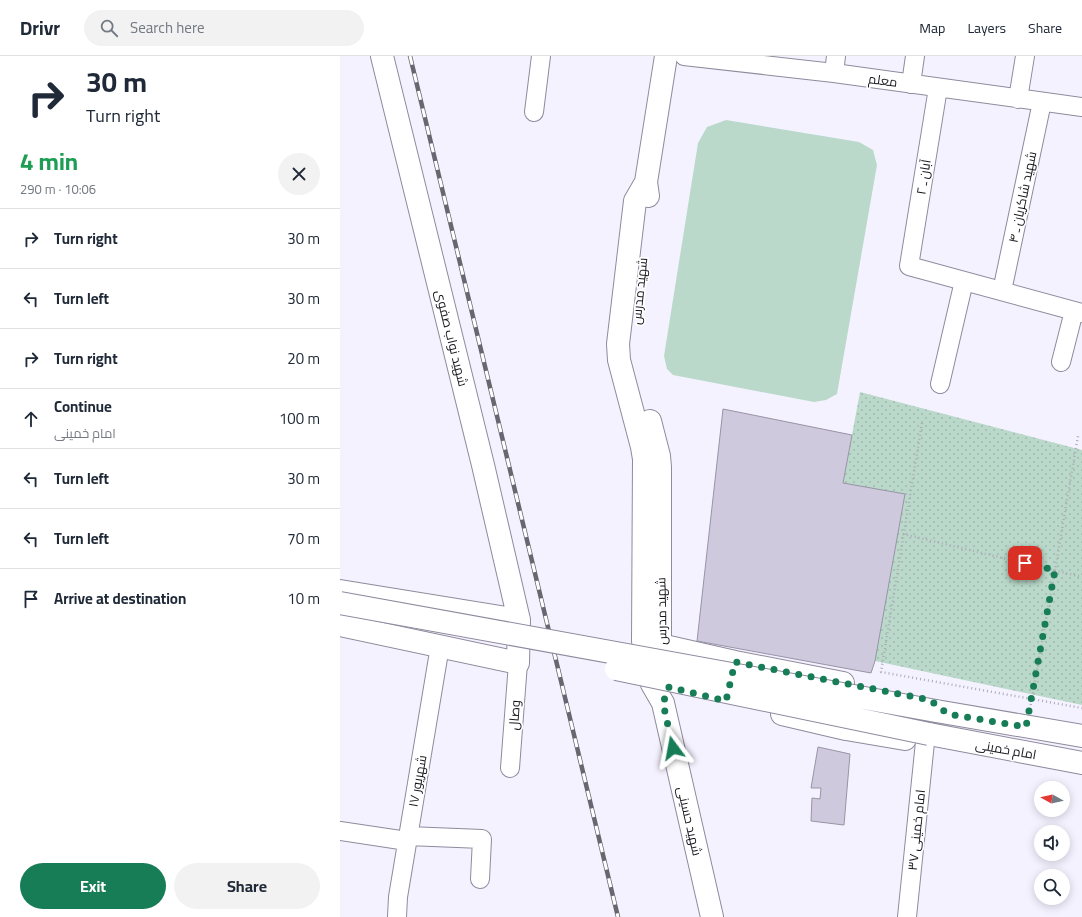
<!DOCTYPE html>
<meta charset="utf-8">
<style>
body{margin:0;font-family:Georgia,Cairo,serif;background:#f2f2f3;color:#1f2937;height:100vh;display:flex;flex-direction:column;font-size:15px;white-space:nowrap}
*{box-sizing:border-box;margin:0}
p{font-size:13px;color:#747a83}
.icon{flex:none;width:22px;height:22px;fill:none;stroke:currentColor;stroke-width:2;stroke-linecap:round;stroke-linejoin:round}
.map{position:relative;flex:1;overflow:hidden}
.details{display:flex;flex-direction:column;background:#fff;width:340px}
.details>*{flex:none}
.top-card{background:#fff;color:#1f2937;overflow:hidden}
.needle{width:26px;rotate:278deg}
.tools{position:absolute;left:694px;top:725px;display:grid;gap:8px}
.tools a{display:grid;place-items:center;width:36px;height:36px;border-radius:50%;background:#fff;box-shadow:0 2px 10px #0003;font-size:20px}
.pin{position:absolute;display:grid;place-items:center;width:34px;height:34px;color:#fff;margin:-17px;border-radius:8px;box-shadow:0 2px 6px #0006}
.me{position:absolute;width:44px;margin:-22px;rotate:347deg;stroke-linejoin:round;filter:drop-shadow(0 0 3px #0008)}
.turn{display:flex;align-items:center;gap:14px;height:84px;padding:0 20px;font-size:18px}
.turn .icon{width:52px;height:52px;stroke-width:2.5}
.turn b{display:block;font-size:28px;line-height:34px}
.round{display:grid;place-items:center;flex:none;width:42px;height:42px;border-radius:21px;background:#f2f2f3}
.overview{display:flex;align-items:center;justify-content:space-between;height:68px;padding:0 20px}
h1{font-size:24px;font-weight:700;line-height:30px;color:#1e9e55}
.primary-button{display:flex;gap:8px;margin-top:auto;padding:8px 20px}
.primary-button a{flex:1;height:46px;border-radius:24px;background:#167d57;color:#fff;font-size:16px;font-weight:700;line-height:46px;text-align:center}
.primary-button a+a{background:#f2f2f3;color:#1f2937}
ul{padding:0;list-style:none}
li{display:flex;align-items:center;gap:12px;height:60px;padding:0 20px;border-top:1px solid #e0e1e3}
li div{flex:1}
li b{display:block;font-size:15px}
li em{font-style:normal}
header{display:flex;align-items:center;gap:24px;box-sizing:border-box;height:56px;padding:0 20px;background:#fff;border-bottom:1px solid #e0e1e3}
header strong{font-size:19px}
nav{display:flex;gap:22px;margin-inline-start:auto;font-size:14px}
.search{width:280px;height:36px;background:#f2f2f3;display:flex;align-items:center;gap:10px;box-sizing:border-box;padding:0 14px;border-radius:22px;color:#747a83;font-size:15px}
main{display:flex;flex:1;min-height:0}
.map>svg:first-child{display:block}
</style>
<header>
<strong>Drivr</strong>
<div class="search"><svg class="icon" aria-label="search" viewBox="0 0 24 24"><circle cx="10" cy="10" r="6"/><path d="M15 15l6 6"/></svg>Search here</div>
<nav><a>Map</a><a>Layers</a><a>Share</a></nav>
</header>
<main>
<section class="details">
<div class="top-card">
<div class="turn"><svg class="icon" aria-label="right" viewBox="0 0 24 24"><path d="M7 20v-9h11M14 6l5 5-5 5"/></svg><div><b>30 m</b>Turn right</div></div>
</div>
<div class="overview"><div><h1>4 min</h1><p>290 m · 10:06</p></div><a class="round"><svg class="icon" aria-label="close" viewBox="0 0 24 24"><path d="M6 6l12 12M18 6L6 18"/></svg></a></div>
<ul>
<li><svg class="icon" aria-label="right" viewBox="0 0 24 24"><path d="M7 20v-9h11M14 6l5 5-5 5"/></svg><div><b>Turn right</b></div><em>30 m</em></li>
<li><svg class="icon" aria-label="left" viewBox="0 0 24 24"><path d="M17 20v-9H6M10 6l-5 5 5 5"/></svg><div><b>Turn left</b></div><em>30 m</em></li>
<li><svg class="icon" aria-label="right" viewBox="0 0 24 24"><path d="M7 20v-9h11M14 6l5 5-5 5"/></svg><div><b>Turn right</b></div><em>20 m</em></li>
<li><svg class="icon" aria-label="ahead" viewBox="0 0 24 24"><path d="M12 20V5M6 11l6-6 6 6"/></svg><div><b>Continue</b><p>امام خمینی</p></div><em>100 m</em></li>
<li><svg class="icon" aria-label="left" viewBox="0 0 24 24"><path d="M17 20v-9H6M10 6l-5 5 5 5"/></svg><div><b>Turn left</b></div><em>30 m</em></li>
<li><svg class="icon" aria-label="left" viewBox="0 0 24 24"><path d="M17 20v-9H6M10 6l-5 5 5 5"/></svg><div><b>Turn left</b></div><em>70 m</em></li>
<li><svg class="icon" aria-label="arrive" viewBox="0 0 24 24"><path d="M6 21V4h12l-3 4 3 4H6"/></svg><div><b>Arrive at destination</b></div><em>10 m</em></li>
</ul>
<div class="primary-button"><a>Exit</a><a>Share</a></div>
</section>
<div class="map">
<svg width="742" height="861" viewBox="0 0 742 861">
<defs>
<pattern id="park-dots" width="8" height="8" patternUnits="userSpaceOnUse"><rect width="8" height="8" fill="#bad9ca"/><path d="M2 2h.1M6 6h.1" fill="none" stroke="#9fb9ad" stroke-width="1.8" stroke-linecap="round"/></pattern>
</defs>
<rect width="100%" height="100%" fill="#f5f2ff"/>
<path fill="url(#park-dots)" d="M520,336l222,58v255l-207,-44 -32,-178z"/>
<path fill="#bad9ca" d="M386,64l133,22 14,8 4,15 -40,229 -11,6 -12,2 -141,-27 -6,-6 -3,-13 34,-213 9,-16z"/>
<path fill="#cfc9de" stroke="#9893a6" d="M383,353l129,26 -9,48 62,11 -30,167 -4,12 -174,-32z
M478,691l32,7 -6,71 -33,-4 1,-23 8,1 1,-11h-10z"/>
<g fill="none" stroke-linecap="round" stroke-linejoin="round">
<g stroke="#8f8a9d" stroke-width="20">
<path id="minor" d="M344,0l150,17 248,34
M494,17l2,-17
M571,28l4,-28
M598,32l-29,178 173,47
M678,43l7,-43
M194,56l7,-56
M662,235l40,-189
M721,306l13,-51
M600,328l24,-103
M170,712l8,-105
M0,775l67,10
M68,780l74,3 -2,40
M57,861l1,-20 42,-251
M567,861l18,-175"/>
</g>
<g stroke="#8f8a9d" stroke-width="24">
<path id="tertiary" d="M306,126l-11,19 -17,143 1,16 23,87 2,12 -1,182 9,43 11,19 49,214
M308,140l-2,-14 20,-126
M310,365l9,35 1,11v178l8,34
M0,535l179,29
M0,569l178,38 1,-43 -36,-155 -101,-409
M307,586l88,20 108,21
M442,658l64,15 59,10"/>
</g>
<g stroke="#8f8a9d" stroke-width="24">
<path id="secondary" d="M596,655l146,25
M589,678l153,29"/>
</g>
<path stroke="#adaab6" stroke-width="2.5" stroke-dasharray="1 3" stroke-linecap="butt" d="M582,367l-41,249 201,36
M563,478l179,43
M690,653l25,-139 23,-134"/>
<use href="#minor" stroke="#fff" stroke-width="18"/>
<use href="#tertiary" stroke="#fff" stroke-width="22"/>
<use href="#secondary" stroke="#fff" stroke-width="22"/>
<g stroke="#68666f" stroke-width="4.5">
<path id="rail" d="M70,0l208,861"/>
</g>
<use href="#rail" stroke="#fff" stroke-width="3" stroke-dasharray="9" stroke-linecap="butt"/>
<g stroke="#8f8a9d" stroke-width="24" stroke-linecap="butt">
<path id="secondary-bridge" d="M0,547l596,108
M276,613l313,65"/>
</g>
<use href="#secondary-bridge" stroke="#fff" stroke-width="22"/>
</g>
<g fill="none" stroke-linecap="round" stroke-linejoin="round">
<path stroke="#167d57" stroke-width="7" stroke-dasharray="0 12.6" d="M333,692l-10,-45 6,-16 57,14 9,-39 195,38 18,14 78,13 29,-157 -30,-7"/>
</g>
<g text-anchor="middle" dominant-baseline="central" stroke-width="3.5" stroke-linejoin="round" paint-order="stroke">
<g font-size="13" fill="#17151c" stroke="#fff">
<text transform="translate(543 24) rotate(8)">معلم</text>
<text transform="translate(583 121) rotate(-81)">آبان ـ ۲</text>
<text transform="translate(682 141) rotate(-78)">شهید شاکریان ـ ۴</text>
<text transform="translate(299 235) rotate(-84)">شهید مدرس</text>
<text transform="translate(112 282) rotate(76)">شهید نواب صفوی</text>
<text transform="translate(321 555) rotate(-91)">شهید مدرس</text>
<text transform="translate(174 659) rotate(-86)">وصال</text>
<text transform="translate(666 693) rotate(10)">امام خمینی</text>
<text transform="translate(77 725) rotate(-80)">۱۷ شهریور</text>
<text transform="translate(350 765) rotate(77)">شهید حسینی</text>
<text transform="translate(576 774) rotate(-84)">امام خمینی ۳۷</text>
</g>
</g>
</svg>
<div class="tools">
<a><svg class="needle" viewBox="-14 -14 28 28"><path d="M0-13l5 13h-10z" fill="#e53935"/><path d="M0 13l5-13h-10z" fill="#747a83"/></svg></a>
<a><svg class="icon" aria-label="sound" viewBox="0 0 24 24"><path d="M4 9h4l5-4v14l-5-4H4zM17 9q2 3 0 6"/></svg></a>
<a><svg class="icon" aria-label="search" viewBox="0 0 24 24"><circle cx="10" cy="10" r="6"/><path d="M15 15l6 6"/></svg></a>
</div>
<div class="pin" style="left:685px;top:507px;background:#d93025"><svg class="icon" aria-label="arrive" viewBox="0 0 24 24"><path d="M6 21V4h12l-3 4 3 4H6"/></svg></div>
<svg class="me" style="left:333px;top:692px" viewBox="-20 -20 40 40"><path d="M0-17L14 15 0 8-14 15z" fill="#167d57" stroke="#fff" stroke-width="4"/></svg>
</div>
</main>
